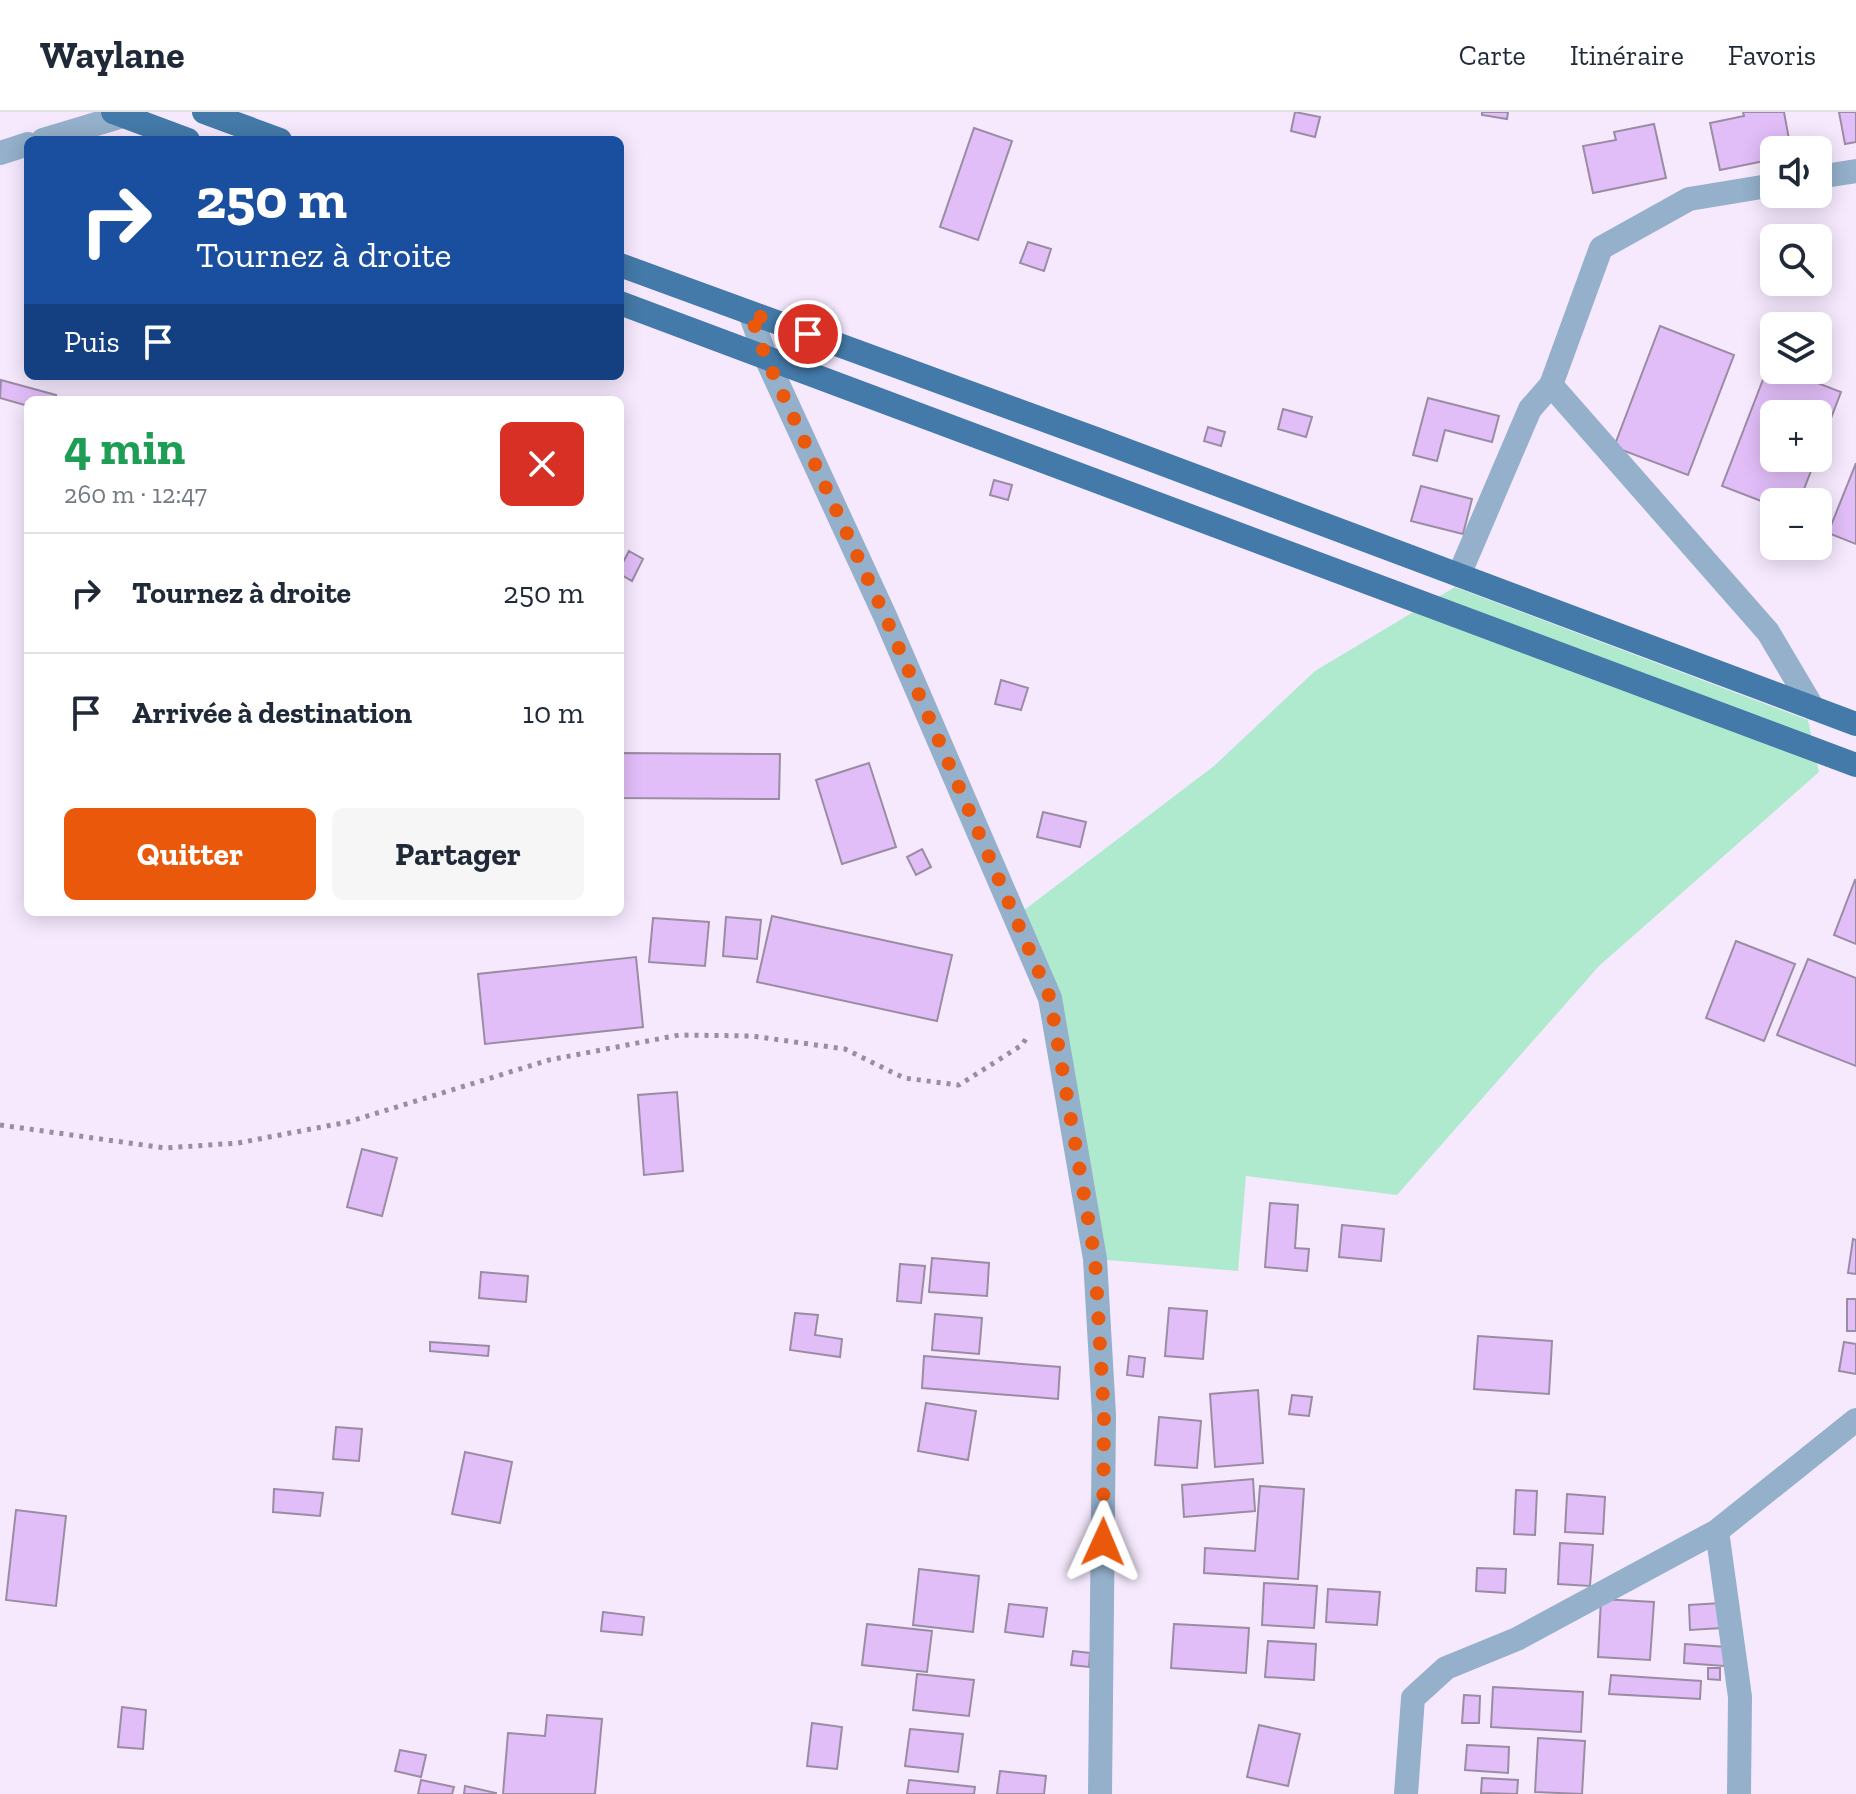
<!DOCTYPE html>
<html lang="fr">
<meta charset="utf-8">
<style>
body{margin:0;font-family:"Zilla Slab",serif;background:#f6f6f7;color:#1f2937;height:100vh;display:flex;flex-direction:column;font-size:30px;white-space:nowrap}
*{box-sizing:border-box;margin:0}
p{font-size:26px;color:#747a83}
.icon{flex:none;width:44px;height:44px;fill:none;stroke:currentColor;stroke-width:2;stroke-linecap:round;stroke-linejoin:round}
.map{position:relative;flex:1;overflow:hidden}
.panel{position:absolute;left:24px;top:284px;width:600px;height:520px;display:flex;flex-direction:column;background:#fff;border-radius:12px;box-shadow:0 4px 20px #0003}
.panel>*{flex:none}
.top-card{position:absolute;left:24px;top:24px;width:600px;height:244px;border-radius:12px;box-shadow:0 4px 20px #0003;background:#1a4fa0;color:#fff;overflow:hidden}
.controls{position:absolute;left:1760px;top:24px;display:grid;gap:16px}
.controls a{display:grid;place-items:center;width:72px;height:72px;border-radius:12px;background:#fff;box-shadow:0 4px 20px #0003;font-size:40px}
.pin{position:absolute;display:grid;place-items:center;width:68px;height:68px;color:#fff;margin:-34px;border:4px solid #fff;border-radius:50%;box-shadow:0 2px 8px #0007}
.me{position:absolute;width:88px;margin:-44px;rotate:1deg;stroke-linejoin:round;filter:drop-shadow(0 0 6px #0008)}
.turn{display:flex;align-items:center;gap:28px;height:168px;padding:0 40px;font-size:36px}
.turn .icon{width:104px;height:104px;stroke-width:2.5}
.turn b{display:block;font-size:56px;line-height:68px}
.then{display:flex;align-items:center;height:76px;padding:0 40px;background:#0003;gap:16px;font-size:30px}
.round{display:grid;place-items:center;flex:none;width:84px;height:84px;border-radius:12px;background:#f6f6f7}
.overview{display:flex;align-items:center;justify-content:space-between;height:136px;padding:0 40px}
h1{font-size:48px;font-weight:800;line-height:60px;color:#1e9e55}
.cta{display:flex;gap:16px;margin-top:auto;padding:16px 40px}
.cta a{flex:1;height:92px;border-radius:12px;background:#ea580c;color:#fff;font-size:32px;font-weight:800;line-height:92px;text-align:center}
.cta a+a{background:#f6f6f7;color:#1f2937}
ul{padding:0;list-style:none}
li{display:flex;align-items:center;gap:24px;height:120px;padding:0 40px;border-top:2px solid #e0e1e3}
li div{flex:1}
li b{display:block;font-size:30px}
li em{font-style:normal}
header{display:flex;align-items:center;gap:48px;box-sizing:border-box;height:112px;padding:0 40px;background:#fff;border-bottom:2px solid #e0e1e3}
header strong{font-size:38px}
nav{display:flex;gap:44px;margin-inline-start:auto;font-size:28px}
.map>svg:first-child{display:block}
</style>
<header>
<strong>Waylane</strong>
<nav><a>Carte</a><a>Itinéraire</a><a>Favoris</a></nav>
</header>
<div class="map">
<svg width="1856" height="1682" viewBox="0 0 1856 1682">
<rect width="100%" height="100%" fill="#f6e9fe"/>
<path fill="#afeace" d="M1455,475l353,133 11,52 -220,194 -202,229 -151,-19 -8,95 -143,-12 -45,-261 -35,-81 199,-151 101,-95z"/>
<path fill="#e2bef9" stroke="#9a8ca3" stroke-width="2" d="M1295,0l25,5 -5,20 -24,-6z
M1482,0h26l-1,7 -25,-4z
M1743,0h41l7,38h-17v9l-54,11 -10,-47 34,-7z
M1839,0h17v30l-11,2z
M1654,12l12,54 -73,15 -10,-47 33,-6 -2,-8z
M974,16l38,13 -34,99 -38,-13z
M1028,130l23,7 -7,22 -24,-8z
M1660,214l74,29 -46,120 -74,-28z
M1769,252l5,2v4h10l57,22 -23,60v-38h-44v44h42l-17,44h-25v4l-52,-20z
M1,268l55,15 -1,5h-27v6l-28,-8z
M1428,286l71,18 -7,26 -47,-12 -8,31 -24,-6z
M1283,297l29,8 -6,20 -28,-8z
M1208,315l17,5 -4,14 -17,-5z
M1856,351v81l-28,-11z
M994,368l18,5 -4,15 -18,-5z
M1421,374l51,13 -9,35 -52,-13z
M629,439l14,8 -11,22 -12,-7v-6z
M1001,568l27,8 -7,22 -26,-6z
M620,641l160,1 -1,45 -159,-1z
M869,651l27,84 -54,17 -26,-84z
M1043,700l43,10 -6,25 -43,-10z
M922,737l9,18 -15,8 -9,-18z
M1855,768l1,1v63l-22,-9z
M468,800h47v3z
M772,804l180,39 -15,66 -180,-39z
M726,805l35,3 -4,39 -34,-3z
M653,806l56,4 -4,44 -56,-4z
M1736,829l59,23 -31,77 -58,-23z
M636,845l7,70 -158,17 -7,-70z
M1808,847l48,19v88l-79,-31z
M677,980l6,79 -39,4 -6,-80z
M362,1037l35,9 -15,58 -35,-9z
M1270,1091l28,2 -3,43 14,1 -2,22 -42,-4z
M1342,1113l42,4 -3,32 -42,-4z
M1853,1127l3,1v34l-8,-1z
M932,1146l57,5 -2,33 -58,-4z
M900,1152l25,2 -4,37 -24,-2z
M481,1160l47,4 -2,26 -47,-4z
M1847,1187h9v32h-9z
M1169,1196l38,3 -4,48 -38,-3z
M795,1201l23,2 -3,20 27,4 -2,18 -50,-7z
M935,1202l47,4 -3,36 -47,-4z
M1478,1224l74,5 -3,53 -75,-5z
M430,1230l59,4 -1,10 -58,-5z
M1844,1230l12,2v30l-17,-3z
M924,1244l136,11 -2,32 -136,-11z
M1129,1244l16,2 -2,19 -16,-2z
M1258,1278l5,73 -48,4 -5,-73z
M1292,1283l20,2 -3,19 -20,-2z
M926,1291l50,8 -8,49 -50,-9z
M1159,1305l42,4 -4,47 -42,-3z
M336,1315l26,2 -3,32 -26,-2z
M465,1340l47,10 -12,61 -48,-9z
M1253,1367l2,32 -71,6 -2,-32z
M1260,1374l44,3 -6,90 -94,-6 1,-25 50,3z
M274,1377l49,4 -3,23 -47,-4z
M1516,1378l21,1 -2,44 -21,-1z
M1567,1382l38,3 -2,37 -38,-2z
M16,1398l50,6 -10,90 -50,-6z
M1560,1431l33,2 -3,41 -32,-2z
M1477,1456l29,1 -1,24 -29,-2z
M919,1457l60,7 -6,56 -60,-7z
M1264,1471l53,3 -3,42 -52,-3z
M1328,1477l52,3 -3,33 -51,-3z
M1601,1487l53,3 -4,58 -52,-3z
M1721,1491l1,25 -32,2 -1,-25z
M1009,1492l38,4 -4,29 -38,-5z
M603,1500l41,5 -2,18 -41,-4z
M867,1512l65,7 -5,41 -65,-7z
M1174,1512l75,4 -3,45 -75,-5z
M1268,1529l48,3 -2,36 -49,-3z
M1685,1532l41,3 -2,19 -40,-3z
M1073,1539l17,2 -1,14 -18,-2z
M1708,1556h12v12l-12,-1z
M917,1562l57,6 -5,36 -56,-6z
M1611,1563l90,6 -1,18 -91,-5z
M1493,1575l90,5 -2,40 -90,-5z
M1464,1583l16,1 -1,27h-17z
M122,1595l24,3 -3,39 -25,-2z
M547,1603l55,4 -7,75h-92l5,-61 37,3z
M812,1611l30,4 -5,42 -30,-3z
M1259,1613l41,9 -12,52 -41,-9z
M910,1617l53,5 -5,38 -53,-6z
M1538,1626l47,3 -3,53 -47,-2z
M1467,1633l42,2 -1,26 -43,-3z
M400,1638l26,5 -5,22 -26,-6z
M1000,1659l46,5 -2,18h-47z
M1482,1666l36,2 -1,14 -36,-1z
M421,1668l33,7 -2,7h-34z
M909,1668l66,7 -1,7h-67z
M465,1674l31,7v1h-32z"/>
<g fill="none" stroke-linecap="round" stroke-linejoin="round">
<path stroke="#988e9d" stroke-width="5" stroke-dasharray="4 6" stroke-linecap="butt" d="M0,1013l165,23 73,-5 110,-21 201,-62 130,-25 73,1 93,13 59,29 55,7 63,-40 5,-8"/>
<path stroke="#94b0ca" stroke-width="24" d="M43,28l93,-28
M0,41l28,-9
M1818,65l38,-6
M750,201l16,45 119,258 165,382 45,261 9,156 -4,379
M1551,273l217,247 45,76
M1459,463l71,-166 21,-24 50,-137 88,-49 85,-14
M1717,1419l23,166 -1,97
M1406,1682l7,-96 33,-30 71,-29 200,-108 139,-111"/>
<path stroke="#447aa9" stroke-width="24" d="M113,0l75,28
M204,0l76,28
M620,153l479,175 757,284
M620,191l1236,462"/>
</g>
<g fill="none" stroke-linecap="round" stroke-linejoin="round">
<path stroke="#ea580c" stroke-width="14" stroke-dasharray="0 25.2" d="M808,222l-58,-21 16,45 119,258 165,382 45,261 9,156 -1,127"/>
</g>
</svg>
<div class="controls">
<a><svg class="icon" aria-label="sound" viewBox="0 0 24 24"><path d="M4 9h4l5-4v14l-5-4H4zM17 9q2 3 0 6"/></svg></a>
<a><svg class="icon" aria-label="search" viewBox="0 0 24 24"><circle cx="10" cy="10" r="6"/><path d="M15 15l6 6"/></svg></a>
<a><svg class="icon" aria-label="layers" viewBox="0 0 24 24"><path d="M12 4l9 5-9 5-9-5zM3 14l9 5 9-5"/></svg></a>
<a>+</a>
<a>−</a>
</div>
<div class="pin" style="left:808px;top:222px;background:#d93025"><svg class="icon" aria-label="arrive" viewBox="0 0 24 24"><path d="M6 21V4h12l-3 4 3 4H6"/></svg></div>
<svg class="me" style="left:1103px;top:1430px" viewBox="-20 -20 40 40"><path d="M0-17L14 15 0 8-14 15z" fill="#ea580c" stroke="#fff" stroke-width="4"/></svg>
<div class="top-card">
<div class="turn"><svg class="icon" aria-label="right" viewBox="0 0 24 24"><path d="M7 20v-9h11M14 6l5 5-5 5"/></svg><div><b>250 m</b>Tournez à droite</div></div>
<div class="then">Puis<svg class="icon" aria-label="arrive" viewBox="0 0 24 24"><path d="M6 21V4h12l-3 4 3 4H6"/></svg></div>
</div>
<section class="panel">
<div class="overview"><div><h1>4 min</h1><p>260 m · 12:47</p></div><a class="round" style="background:#d93025;color:#fff"><svg class="icon" aria-label="close" viewBox="0 0 24 24"><path d="M6 6l12 12M18 6L6 18"/></svg></a></div>
<ul>
<li><svg class="icon" aria-label="right" viewBox="0 0 24 24"><path d="M7 20v-9h11M14 6l5 5-5 5"/></svg><div><b>Tournez à droite</b></div><em>250 m</em></li>
<li><svg class="icon" aria-label="arrive" viewBox="0 0 24 24"><path d="M6 21V4h12l-3 4 3 4H6"/></svg><div><b>Arrivée à destination</b></div><em>10 m</em></li>
</ul>
<div class="cta"><a>Quitter</a><a>Partager</a></div>
</section>
</div>
